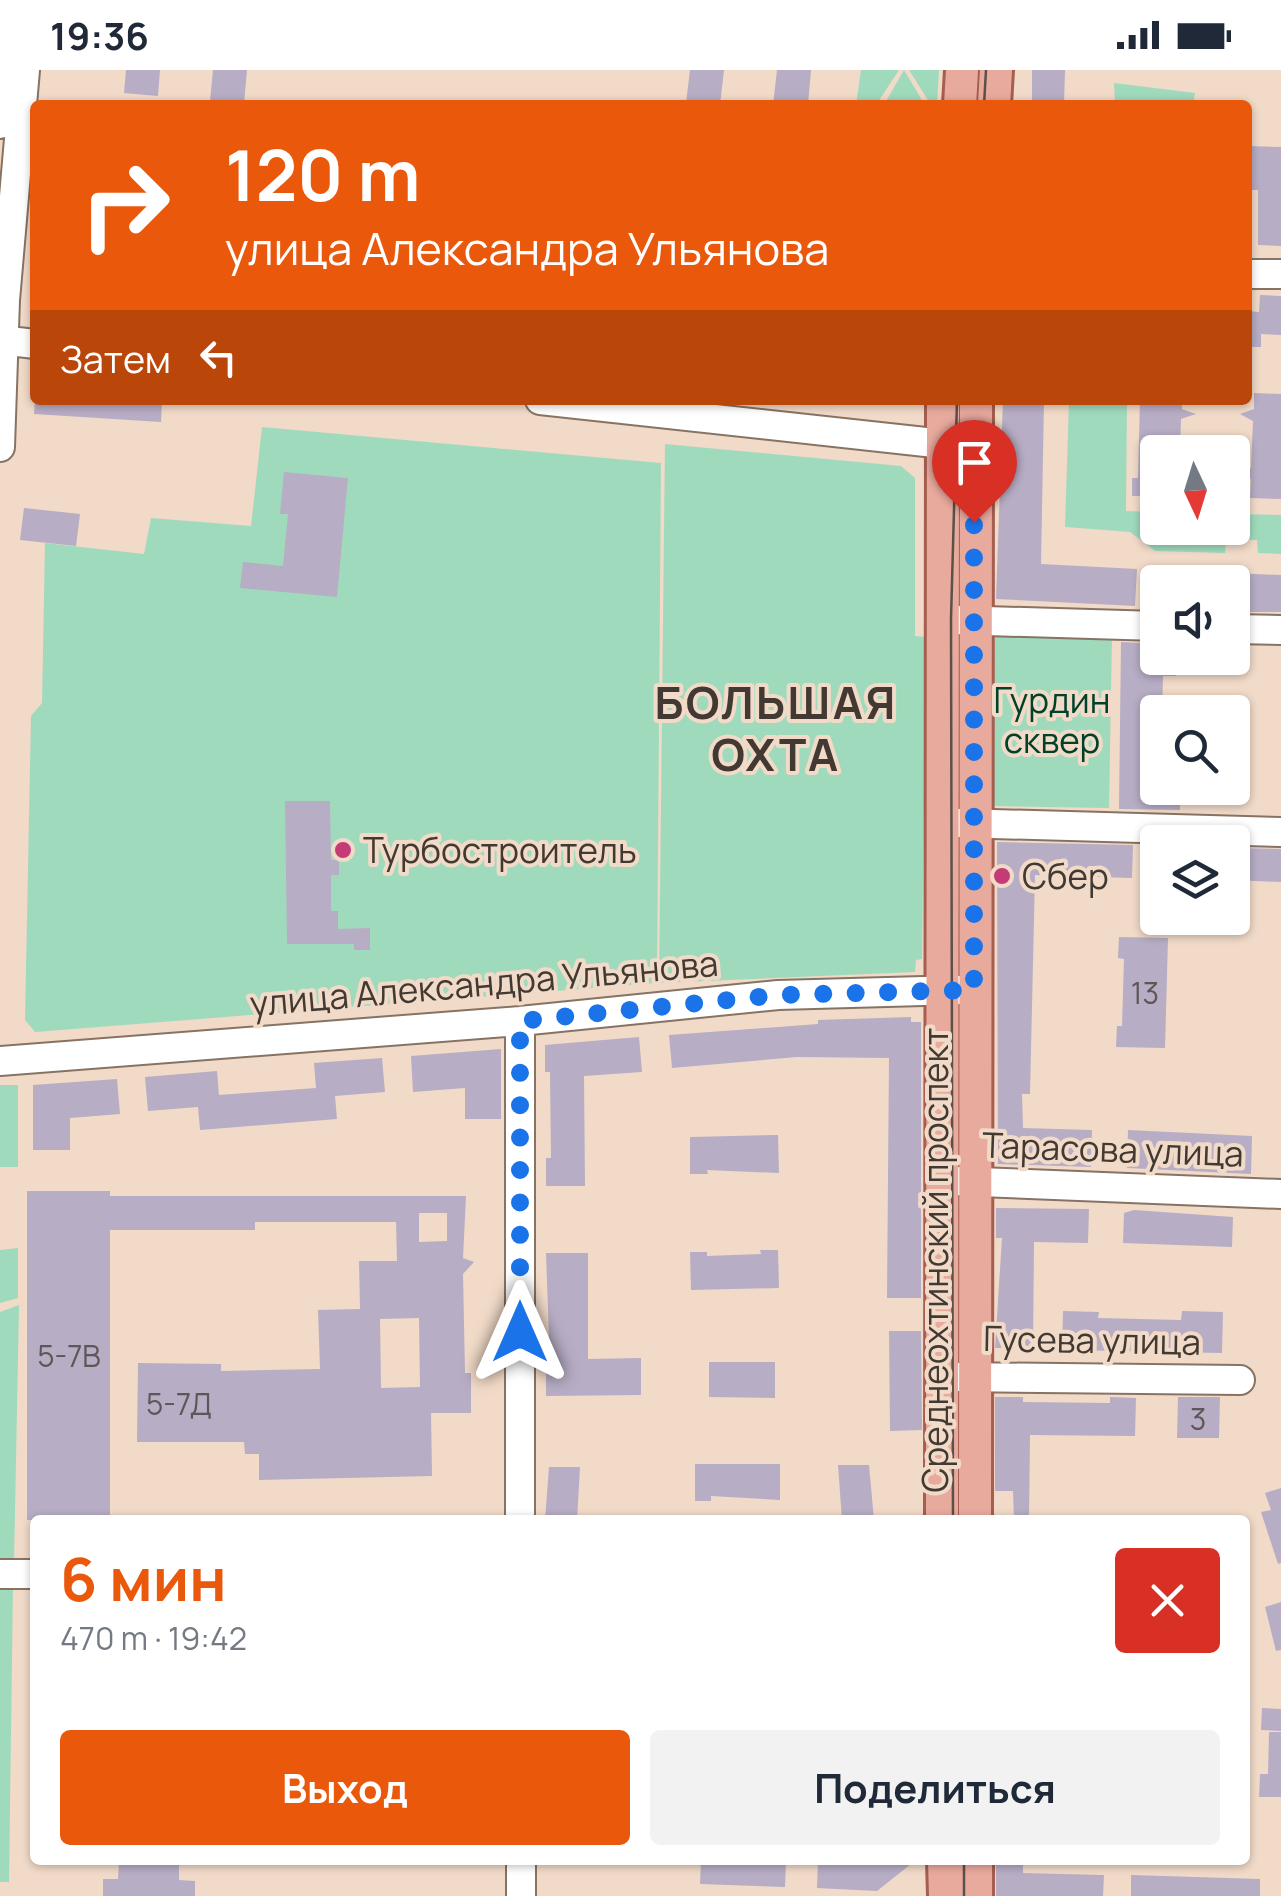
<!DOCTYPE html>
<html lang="ru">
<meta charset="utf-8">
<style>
body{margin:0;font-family:Manrope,sans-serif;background:#f2f2f3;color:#1f2937;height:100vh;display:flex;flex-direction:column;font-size:38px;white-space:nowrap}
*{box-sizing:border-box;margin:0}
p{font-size:32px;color:#747a83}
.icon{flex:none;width:55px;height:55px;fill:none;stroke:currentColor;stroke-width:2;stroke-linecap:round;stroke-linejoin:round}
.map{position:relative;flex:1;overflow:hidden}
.details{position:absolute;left:30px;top:1445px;width:1220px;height:350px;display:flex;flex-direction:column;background:#fff;border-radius:10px;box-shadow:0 2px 8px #0004}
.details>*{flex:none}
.banner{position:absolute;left:30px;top:30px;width:1222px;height:305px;border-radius:10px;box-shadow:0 2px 8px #0004;background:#ea580c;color:#fff;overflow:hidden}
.needle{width:65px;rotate:176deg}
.tools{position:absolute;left:1140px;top:365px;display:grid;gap:20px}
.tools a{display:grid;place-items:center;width:110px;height:110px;border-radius:10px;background:#fff;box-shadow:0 2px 8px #0004;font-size:50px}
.pin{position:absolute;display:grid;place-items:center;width:85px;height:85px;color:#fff;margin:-102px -42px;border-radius:50% 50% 50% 0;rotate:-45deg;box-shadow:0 0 10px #0007}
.pin .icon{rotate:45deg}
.me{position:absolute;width:110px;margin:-55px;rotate:0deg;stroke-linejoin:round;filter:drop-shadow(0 0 8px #0008)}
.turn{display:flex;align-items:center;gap:35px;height:210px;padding:0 30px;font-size:45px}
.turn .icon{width:130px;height:130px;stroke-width:2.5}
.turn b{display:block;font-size:70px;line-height:85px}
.then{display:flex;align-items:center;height:95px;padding:0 30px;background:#0003;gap:20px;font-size:38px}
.round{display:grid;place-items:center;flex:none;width:105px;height:105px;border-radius:10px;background:#f2f2f3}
.overview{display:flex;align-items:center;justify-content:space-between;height:170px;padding:0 30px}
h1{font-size:60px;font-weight:700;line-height:75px;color:#ea580c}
.action{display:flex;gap:20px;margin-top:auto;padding:20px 30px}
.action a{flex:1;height:115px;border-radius:10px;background:#ea580c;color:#fff;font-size:40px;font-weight:700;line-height:115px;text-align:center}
.action a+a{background:#f2f2f3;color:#1f2937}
.status{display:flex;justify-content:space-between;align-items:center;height:70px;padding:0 50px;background:#fff;direction:ltr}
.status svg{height:28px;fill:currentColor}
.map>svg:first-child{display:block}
</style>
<div class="status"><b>19:36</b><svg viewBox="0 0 49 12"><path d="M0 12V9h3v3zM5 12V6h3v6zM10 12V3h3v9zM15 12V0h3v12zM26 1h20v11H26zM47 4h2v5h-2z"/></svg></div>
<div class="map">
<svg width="1281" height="1826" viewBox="0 0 1281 1826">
<rect width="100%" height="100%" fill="#f1dac8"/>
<path fill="#a0dabd" d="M861,0h38l-23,35h-20z
M904,0l21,35 -40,-2z
M909,0h30l-2,35h-6z
M1114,13l81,10 -2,12h-78z
M1069,330h58l-1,111 31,1 1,16h74l1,-14 48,1v39l-23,-1 -1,-13 -31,-1 -1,14 -70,-2 -25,-19 -65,-5z
M262,357l399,36 -4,520 -622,49 -10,-12 6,-304 11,-13 3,-160 99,11 7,-36 100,8z
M665,374l236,22 14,12v158l11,1 -4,322 -6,1 -1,12 -256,11z
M995,563l117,2 -3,173 -117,-2z
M0,1015h18v82h-18z
M18,1178v50l-18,5v-53z
M19,1235l-5,259h-14v-252z
M0,1516h13l-4,296h-9z"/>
<path fill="#b7adc5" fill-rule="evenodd" d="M126,0h34l-2,26 -34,-3z
M213,0h34l-3,33 -34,-2z
M690,0h34l-4,35 -34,-2z
M777,0h34l-3,35h-35z
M1032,0h33l-1,35h-32z
M1248,76l33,1v99l-23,-1v-55h-10z
M1260,225l21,1v39l-20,-1v13h-13v-36l11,1z
M1254,323l27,1v105l-31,-1 1,-19 -13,-6 13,-5 2,-47 -13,-7 14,-5z
M35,330h127l-1,22 -127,-8z
M1003,330h41l-3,164 96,5 -2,37 -139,-7z
M1140,330h42v9l14,5 -15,5 -1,33h-22v44h-26v-18h6z
M284,402l64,6 -11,119 -97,-9 3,-26 40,4 5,-52h-8z
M24,438l56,6 -4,32 -56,-6z
M1232,503l49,2v37h-49z
M1121,572l37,2v14h18v18h-13l-1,36h-4v76h22v22l-61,-1z
M285,731h45l1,59h8v15h-8v36h7v18l32,-1v22h-16v-6h-67z
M997,772l136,3 -1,33 -97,-3 -5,219h-8l1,34 69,2 -1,37 -93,-3z
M1232,778l49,1v33l-49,-2z
M1119,867l49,1 -3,110 -49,-1 1,-21h5l2,-67 -6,-1z
M911,947v5h10v276h-34l2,-240 -92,-1 -125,11 -3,-33 149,-11v-4z
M639,967l3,35 -58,4 1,110h-39v-28h5l-1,-86h-5v-27z
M501,979v70h-36v-31l-52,4 -2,-36z
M382,988l3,34 -50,4 2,23 -137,11 -2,-23 -50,4 -3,-34 72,-6 2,24 97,-7 -2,-25z
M117,1009l3,35 -50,4v32h-37v-65z
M1128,1060l124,6 -1,38 -124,-6z
M778,1065l1,38 -72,-3 1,4h-18v-37z
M27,1121h83v5h356l-3,62 11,4 -11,12 2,99h6v40h-40l1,63 -173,4v-26h-14l-1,-12h-107l1,-79 83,1v7l99,-2 -2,-59 42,-1 -1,-48h38l-1,-39h-141v8h-145v290h-83zM419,1143h28v28l-28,1zM419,1248l1,69 -39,1 -1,-69z
M996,1138l93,1 -1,34 -54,-1 -1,106h-38l7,-110h-6z
M1134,1140l99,7 -1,30 -109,-4 1,-30z
M760,1180h18l1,38 -88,2 -1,-38h17v4l54,-2z
M546,1183h42v106l53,-1v37l-95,1v-29h4z
M1063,1241l36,1 -1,6 83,2 1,-9 41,1 -1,41 -160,-3z
M889,1261h32l1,99 -32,1z
M709,1292h66v36l-66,-1z
M995,1327h28v5l87,1v-6l26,1 -1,38 -105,-1 -1,85h-15l-1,-29h-18z
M1178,1327h42l-1,41h-42z
M695,1394h85v36l-69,-4v5h-16z
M838,1395h31l5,55h-32z
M549,1397h31l-3,53h-32z
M1281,1418v75l-3,1 -17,-52 10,-2 -6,-17z
M1281,1532v48l-5,1 -11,-44z
M1262,1638l19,1v22l-20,-1z
M1269,1662h12v65h-22l1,-23h8z
M119,1790l60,4v16l16,1v15h-92v-17h15z
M701,1790h85l-1,27 -85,-3z
M818,1790h98l-39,31 -60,-3z
M996,1790h27v13l81,2 -1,21h-107z
M1131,1805l129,4v17h-129z"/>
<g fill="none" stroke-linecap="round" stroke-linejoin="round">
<g stroke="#877363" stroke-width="32">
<path id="minor" d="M0,54l5,-54
M1248,204h33
M0,270l35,4
M540,330l422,46
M0,377l5,-147 20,-230
M954,550l204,6
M1232,559l49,1
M958,753l323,9
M520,951v499
M0,991l520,-40 258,-26 182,-5
M954,1111l327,13
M957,1307l283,3
M0,1504h35
M521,1826v-36"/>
</g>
<g stroke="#a55e4f" stroke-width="38">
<path id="major" d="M960,35l2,-35
M994,35l2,-35
M942,1450l1,-1120
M975,1450l1,-1120
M944,1790l1,36
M976,1790v36"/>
</g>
<use href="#minor" stroke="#fff" stroke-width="28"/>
<use href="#major" stroke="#e9aa9e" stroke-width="32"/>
<path stroke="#5c5149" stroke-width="2.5" d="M984,35l2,-35
M953,1450l-2,-901 6,-219
M964,1790v36"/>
</g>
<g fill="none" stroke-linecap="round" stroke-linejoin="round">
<path stroke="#1a73e8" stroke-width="18" stroke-dasharray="0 32.4" d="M520,1262v-311l258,-26 196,-5v-468"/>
</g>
<g fill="#c53b75" stroke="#f1dac8" stroke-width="4">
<circle cx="343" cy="780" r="10"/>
<circle cx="1002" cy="806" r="10"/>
</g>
<g text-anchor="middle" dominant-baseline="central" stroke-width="8" stroke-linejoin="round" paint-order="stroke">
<g font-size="30" fill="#5f5657">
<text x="1145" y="922">13</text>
<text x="69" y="1285">5-7В</text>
<text x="179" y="1333">5-7Д</text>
<text x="1198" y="1348">3</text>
</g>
<g font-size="35" fill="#00412a" stroke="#f1dac8">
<text x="1052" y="630">Гурдин<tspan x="1052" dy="40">сквер</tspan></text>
</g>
<g font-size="35" fill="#423932" stroke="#f1dac8" text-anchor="start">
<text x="363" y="780">Турбостроитель</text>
<text x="1022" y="806">Сбер</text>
</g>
<g font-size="35" fill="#423932" stroke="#f1dac8">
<text transform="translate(484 913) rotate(-5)">улица Александра Ульянова</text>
<text transform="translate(1113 1079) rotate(2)">Тарасова улица</text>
<text transform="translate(935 1190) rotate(-90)">Среднеохтинский проспект</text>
<text transform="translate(1092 1270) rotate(1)">Гусева улица</text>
</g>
<g font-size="45" font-weight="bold" letter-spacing="2.5" fill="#423932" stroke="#f1dac8">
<text x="776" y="632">БОЛЬШАЯ<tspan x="776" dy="52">ОХТА</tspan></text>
</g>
</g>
</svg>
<div class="tools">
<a><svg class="needle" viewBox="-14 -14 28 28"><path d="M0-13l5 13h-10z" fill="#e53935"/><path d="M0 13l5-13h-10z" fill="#747a83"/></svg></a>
<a><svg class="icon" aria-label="sound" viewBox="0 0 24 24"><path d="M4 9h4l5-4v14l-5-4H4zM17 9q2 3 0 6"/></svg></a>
<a><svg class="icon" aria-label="search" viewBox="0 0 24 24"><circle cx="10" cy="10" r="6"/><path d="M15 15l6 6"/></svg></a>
<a><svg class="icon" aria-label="layers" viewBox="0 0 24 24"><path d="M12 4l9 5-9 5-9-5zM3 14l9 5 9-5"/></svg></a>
</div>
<div class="pin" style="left:974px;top:452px;background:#d93025"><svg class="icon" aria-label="arrive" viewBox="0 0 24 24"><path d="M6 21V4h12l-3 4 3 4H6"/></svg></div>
<svg class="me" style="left:520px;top:1262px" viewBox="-20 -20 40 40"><path d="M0-17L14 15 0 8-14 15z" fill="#1a73e8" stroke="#fff" stroke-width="4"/></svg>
<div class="banner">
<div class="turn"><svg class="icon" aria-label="right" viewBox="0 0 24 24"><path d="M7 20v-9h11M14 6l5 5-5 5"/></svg><div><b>120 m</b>улица Александра Ульянова</div></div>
<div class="then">Затем<svg class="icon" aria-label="left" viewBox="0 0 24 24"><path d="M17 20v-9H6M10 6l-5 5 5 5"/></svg></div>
</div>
<section class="details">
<div class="overview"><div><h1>6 мин</h1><p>470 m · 19:42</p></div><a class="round" style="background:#d93025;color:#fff"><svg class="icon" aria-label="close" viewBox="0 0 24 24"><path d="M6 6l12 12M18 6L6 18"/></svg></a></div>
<div class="action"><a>Выход</a><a>Поделиться</a></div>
</section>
</div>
